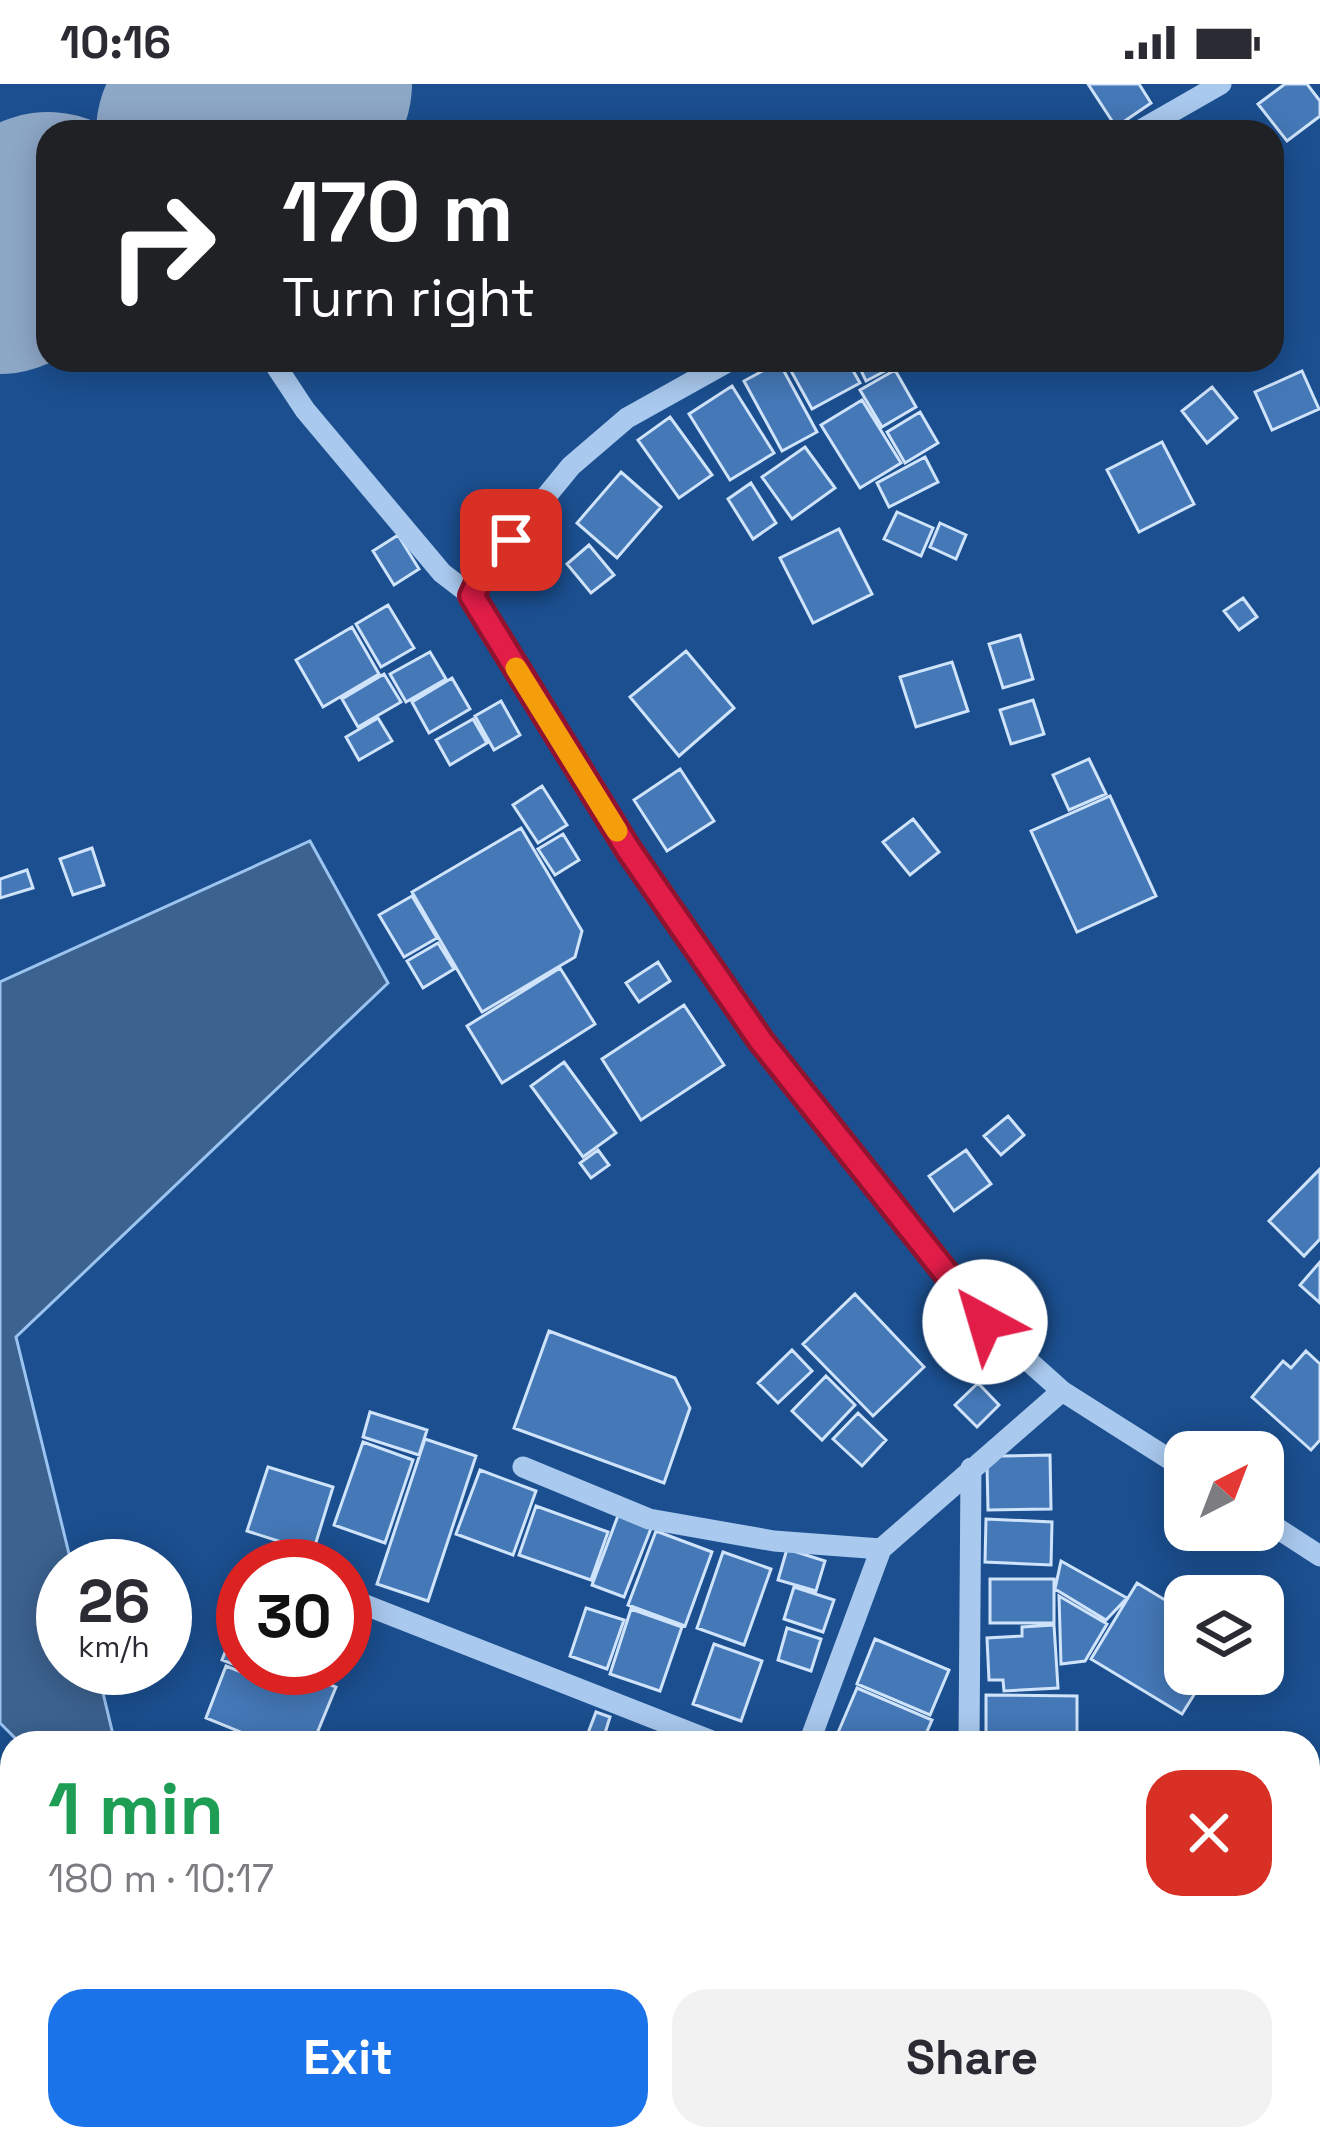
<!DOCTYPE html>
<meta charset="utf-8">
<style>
body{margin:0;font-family:"Space Grotesk",sans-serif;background:#f2f2f3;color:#2b2b33;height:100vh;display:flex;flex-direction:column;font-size:45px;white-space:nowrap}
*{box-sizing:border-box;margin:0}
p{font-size:39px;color:#7c7c81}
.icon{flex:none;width:66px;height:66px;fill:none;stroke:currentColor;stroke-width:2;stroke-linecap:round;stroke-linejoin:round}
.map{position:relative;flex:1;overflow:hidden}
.sheet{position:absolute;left:0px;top:1647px;width:1320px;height:420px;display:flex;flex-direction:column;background:#fff;border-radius:36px 36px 0 0;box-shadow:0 6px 30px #0003}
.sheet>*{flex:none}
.guide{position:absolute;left:36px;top:36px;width:1248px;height:252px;border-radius:36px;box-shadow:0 6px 30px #0003;background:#202124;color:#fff;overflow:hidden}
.needle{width:78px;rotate:42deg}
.controls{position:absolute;left:1164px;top:1347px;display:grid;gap:24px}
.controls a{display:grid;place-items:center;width:120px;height:120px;border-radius:24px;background:#fff;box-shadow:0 6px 30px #0003;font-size:60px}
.speed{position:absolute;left:36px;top:1455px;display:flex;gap:24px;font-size:60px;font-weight:700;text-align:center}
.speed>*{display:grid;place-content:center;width:156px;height:156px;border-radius:50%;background:#fff;box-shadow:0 6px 30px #0003;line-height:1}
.speed small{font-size:30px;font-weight:400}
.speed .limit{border:18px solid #d22;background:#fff;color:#111}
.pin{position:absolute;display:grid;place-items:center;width:102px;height:102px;color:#fff;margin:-51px;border-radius:24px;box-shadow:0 6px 18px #0006}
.me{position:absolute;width:132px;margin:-66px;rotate:321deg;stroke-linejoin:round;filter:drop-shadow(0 0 9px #0008)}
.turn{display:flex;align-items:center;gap:42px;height:252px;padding:0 48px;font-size:54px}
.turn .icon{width:156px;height:156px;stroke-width:2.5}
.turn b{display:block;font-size:84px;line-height:102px}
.round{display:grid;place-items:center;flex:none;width:126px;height:126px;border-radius:36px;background:#f2f2f3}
.summary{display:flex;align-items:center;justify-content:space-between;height:204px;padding:0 48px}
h1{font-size:72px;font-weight:600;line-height:90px;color:#1e9e55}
.button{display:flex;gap:24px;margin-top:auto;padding:24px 48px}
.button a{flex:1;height:138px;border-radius:36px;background:#1a73e8;color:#fff;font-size:48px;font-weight:600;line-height:138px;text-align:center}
.button a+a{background:#f2f2f3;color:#2b2b33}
.status{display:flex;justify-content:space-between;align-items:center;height:84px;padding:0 60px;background:#fff;direction:ltr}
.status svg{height:33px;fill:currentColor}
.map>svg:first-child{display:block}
</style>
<div class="status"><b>10:16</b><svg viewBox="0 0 49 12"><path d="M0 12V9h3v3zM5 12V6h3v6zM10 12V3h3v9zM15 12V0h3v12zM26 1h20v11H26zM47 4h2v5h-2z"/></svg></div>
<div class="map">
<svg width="1320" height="2067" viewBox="0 0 1320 2067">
<rect width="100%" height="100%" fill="#1b4f8f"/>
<path fill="#3c6290" stroke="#9cc4f0" stroke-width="3" d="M310,757l78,142 -372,354 56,229h-9v102h34l18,75h-95l-20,-20v-741z"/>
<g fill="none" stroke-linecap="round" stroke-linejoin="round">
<path stroke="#3c6290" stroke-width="63" d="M0,1917l12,3
M1308,2023l12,-3
M167,2067l1,-12
M1159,2067l40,-12"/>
<path stroke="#8da7c7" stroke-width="234" d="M213,48l82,-48
M0,173l48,-28"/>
</g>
<path fill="#4478b7" stroke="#cfe3fa" stroke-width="3" d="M1088,0h51l12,19 -35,24z
M1285,0h22l13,17v15l-33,25 -29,-37z
M785,276h62l13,23 -48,26z
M856,276h50l-40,21z
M779,278l38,70 -35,19 -38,-70z
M895,286l21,37 -34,20 -22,-37z
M1302,287l17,38 -47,21 -17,-38z
M732,302l42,67 -44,27 -41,-66z
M1212,303l25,31 -30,25 -25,-32z
M862,316l39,63 -41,25 -39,-63z
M920,328l18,31 -33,20 -18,-31z
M670,333l42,58 -33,23 -41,-58z
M1162,358l32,62 -55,28 -32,-62z
M805,363l30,41 -43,31 -30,-42z
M925,373l13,25 -49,25 -12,-24z
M621,388l40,35 -44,51 -40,-35z
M751,399l25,40 -23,16 -25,-40z
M897,428l36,16 -12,28 -37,-17z
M940,439l26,12 -10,24 -26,-12z
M839,445l33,65 -59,29 -33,-65z
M398,451l21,34 -25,16 -21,-34z
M589,461l25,30 -23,18 -24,-29z
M1243,514l14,19 -18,13 -15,-19z
M388,521l26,43 -33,19 -25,-43z
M352,543l27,47 -56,33 -27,-47z
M1020,551l13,44 -30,9 -14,-44z
M686,567l48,57 -55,48 -49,-59z
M430,568l16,27 -40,23 -16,-28z
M952,578l16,49 -52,16 -16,-50z
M384,590l17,28 -43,25 -16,-28z
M452,594l18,31 -41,24 -17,-31z
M1033,616l11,34 -33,10 -11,-34z
M501,617l19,34 -26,15 -19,-34z
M378,634l14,23 -33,19 -13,-23z
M473,635l14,24 -37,22 -14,-25z
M1089,675l17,35 -37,16 -16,-35z
M680,685l34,52 -47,30 -33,-51z
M542,702l25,39 -29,18 -25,-38z
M1110,712l46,100 -79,36 -46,-101z
M913,735l26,33 -29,23 -27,-33z
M521,744l61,103 -7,26 -93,55 -70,-120z
M563,750l16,26 -24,15 -17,-26z
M92,764l12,37 -31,10 -13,-36z
M27,786l6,18 -33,10v-19z
M412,812l25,42 -33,19 -25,-42z
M438,859l16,26 -31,19 -16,-27z
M658,878l12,19 -31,21 -13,-19z
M560,884l35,56 -93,59 -35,-57z
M684,921l40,60 -83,55 -39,-61z
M564,978l52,71 -33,24 -52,-71z
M1008,1032l16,19 -23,20 -17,-19z
M598,1066l11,15 -18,13 -11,-15z
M966,1066l25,34 -37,27 -25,-35z
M1320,1085v70l-16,17 -35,-35z
M1320,1178v41l-20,-18z
M855,1210l69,73 -51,49 -70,-72z
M549,1247l126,47 15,30 -26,75 -150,-55z
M792,1266l20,21 -34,32 -20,-20z
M1306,1267l14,13v76l-9,10 -59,-53 31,-36 8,7z
M826,1292l29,29 -33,35 -30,-29z
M978,1299l21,22 -22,22 -22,-22z
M370,1328l57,18 -8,25 -56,-18z
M858,1329l28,27 -24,26 -29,-27z
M425,1355l51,17 -48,145 -51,-17z
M363,1358l50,18 -28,83 -51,-18z
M1050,1371l1,54 -63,1 -1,-45 13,-9z
M268,1383l65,20 -20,65 -66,-21z
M480,1386l56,21 -23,64 -57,-21z
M536,1422l72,26 -17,48 -72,-25z
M619,1429l33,13 -28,71 -32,-12z
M986,1435l66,3 -1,43 -66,-3z
M656,1447l56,21 -27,74 -57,-21z
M787,1465l38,12 -9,30 -38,-11z
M723,1468l48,17 -27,76 -47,-17z
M1061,1477l66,37 -21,22 -51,-31z
M241,1494l2,1v57l-19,-7z
M990,1495h64v44h-64z
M1137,1499l48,29v62h22l-25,40 -91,-55z
M794,1503l40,13 -11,32 -39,-13z
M1059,1512l48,28 -22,37 -24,3z
M586,1524l38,12 -17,49 -37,-13z
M631,1525l51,18 -22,64 -50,-17z
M1054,1541l4,63 -54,3 -1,-11h-14l-2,-42 35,-2v-9z
M787,1544l34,11 -10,32 -33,-11z
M875,1555l74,31 -19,45 -73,-31z
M230,1556l13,5v23l-21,-8z
M714,1560l48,17 -21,60 -48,-17z
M226,1582l40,16 5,-14h19l46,19 -23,56h-46l-61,-25z
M857,1604l75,32 -10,23 -88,-1z
M986,1611l91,1v40h-18l1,6 -12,1h-62z
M596,1628l14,5 -8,26 -17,-2z
M1309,1758l11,11v36l-2,2 -10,-10z"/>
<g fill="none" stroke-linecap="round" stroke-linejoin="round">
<path stroke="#a9c9ee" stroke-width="21" d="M1137,48l84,-48
M272,276l33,50 137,163 30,23 156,253 133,192 224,281 77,69 123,78
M472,512l9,-20 90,-110 56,-48 104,-58
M523,1383l126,52 125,22 107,8 181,-158
M1263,1435l57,37
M345,1513l372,146
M809,1659l72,-194
M969,1659l2,-275"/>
</g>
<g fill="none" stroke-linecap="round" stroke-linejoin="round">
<g stroke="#92132f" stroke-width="30">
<path id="route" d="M511,456l-30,36 -9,20 156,253 133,192 224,281"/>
</g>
<use href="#route" stroke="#e11d48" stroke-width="21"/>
<path stroke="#f59e0b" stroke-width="21" d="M516,584l101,163"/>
</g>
</svg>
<div class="controls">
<a><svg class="needle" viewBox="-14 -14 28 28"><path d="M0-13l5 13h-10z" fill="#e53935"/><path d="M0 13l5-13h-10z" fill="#7c7c81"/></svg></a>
<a><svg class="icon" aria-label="layers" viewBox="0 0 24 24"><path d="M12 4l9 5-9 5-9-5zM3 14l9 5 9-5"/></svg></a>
</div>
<div class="speed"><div>26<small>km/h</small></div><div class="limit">30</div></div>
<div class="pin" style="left:511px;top:456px;background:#d93025"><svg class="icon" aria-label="arrive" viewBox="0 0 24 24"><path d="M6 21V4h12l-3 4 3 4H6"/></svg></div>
<svg class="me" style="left:985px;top:1238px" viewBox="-20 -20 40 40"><circle r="19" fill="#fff"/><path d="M0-13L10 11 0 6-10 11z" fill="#e11d48"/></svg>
<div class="guide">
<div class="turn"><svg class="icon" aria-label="right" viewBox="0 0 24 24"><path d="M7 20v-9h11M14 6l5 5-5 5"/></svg><div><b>170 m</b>Turn right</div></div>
</div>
<section class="sheet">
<div class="summary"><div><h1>1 min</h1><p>180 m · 10:17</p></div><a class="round" style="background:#d93025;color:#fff"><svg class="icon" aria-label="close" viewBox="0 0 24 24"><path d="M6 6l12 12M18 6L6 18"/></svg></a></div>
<div class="button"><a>Exit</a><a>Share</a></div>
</section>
</div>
